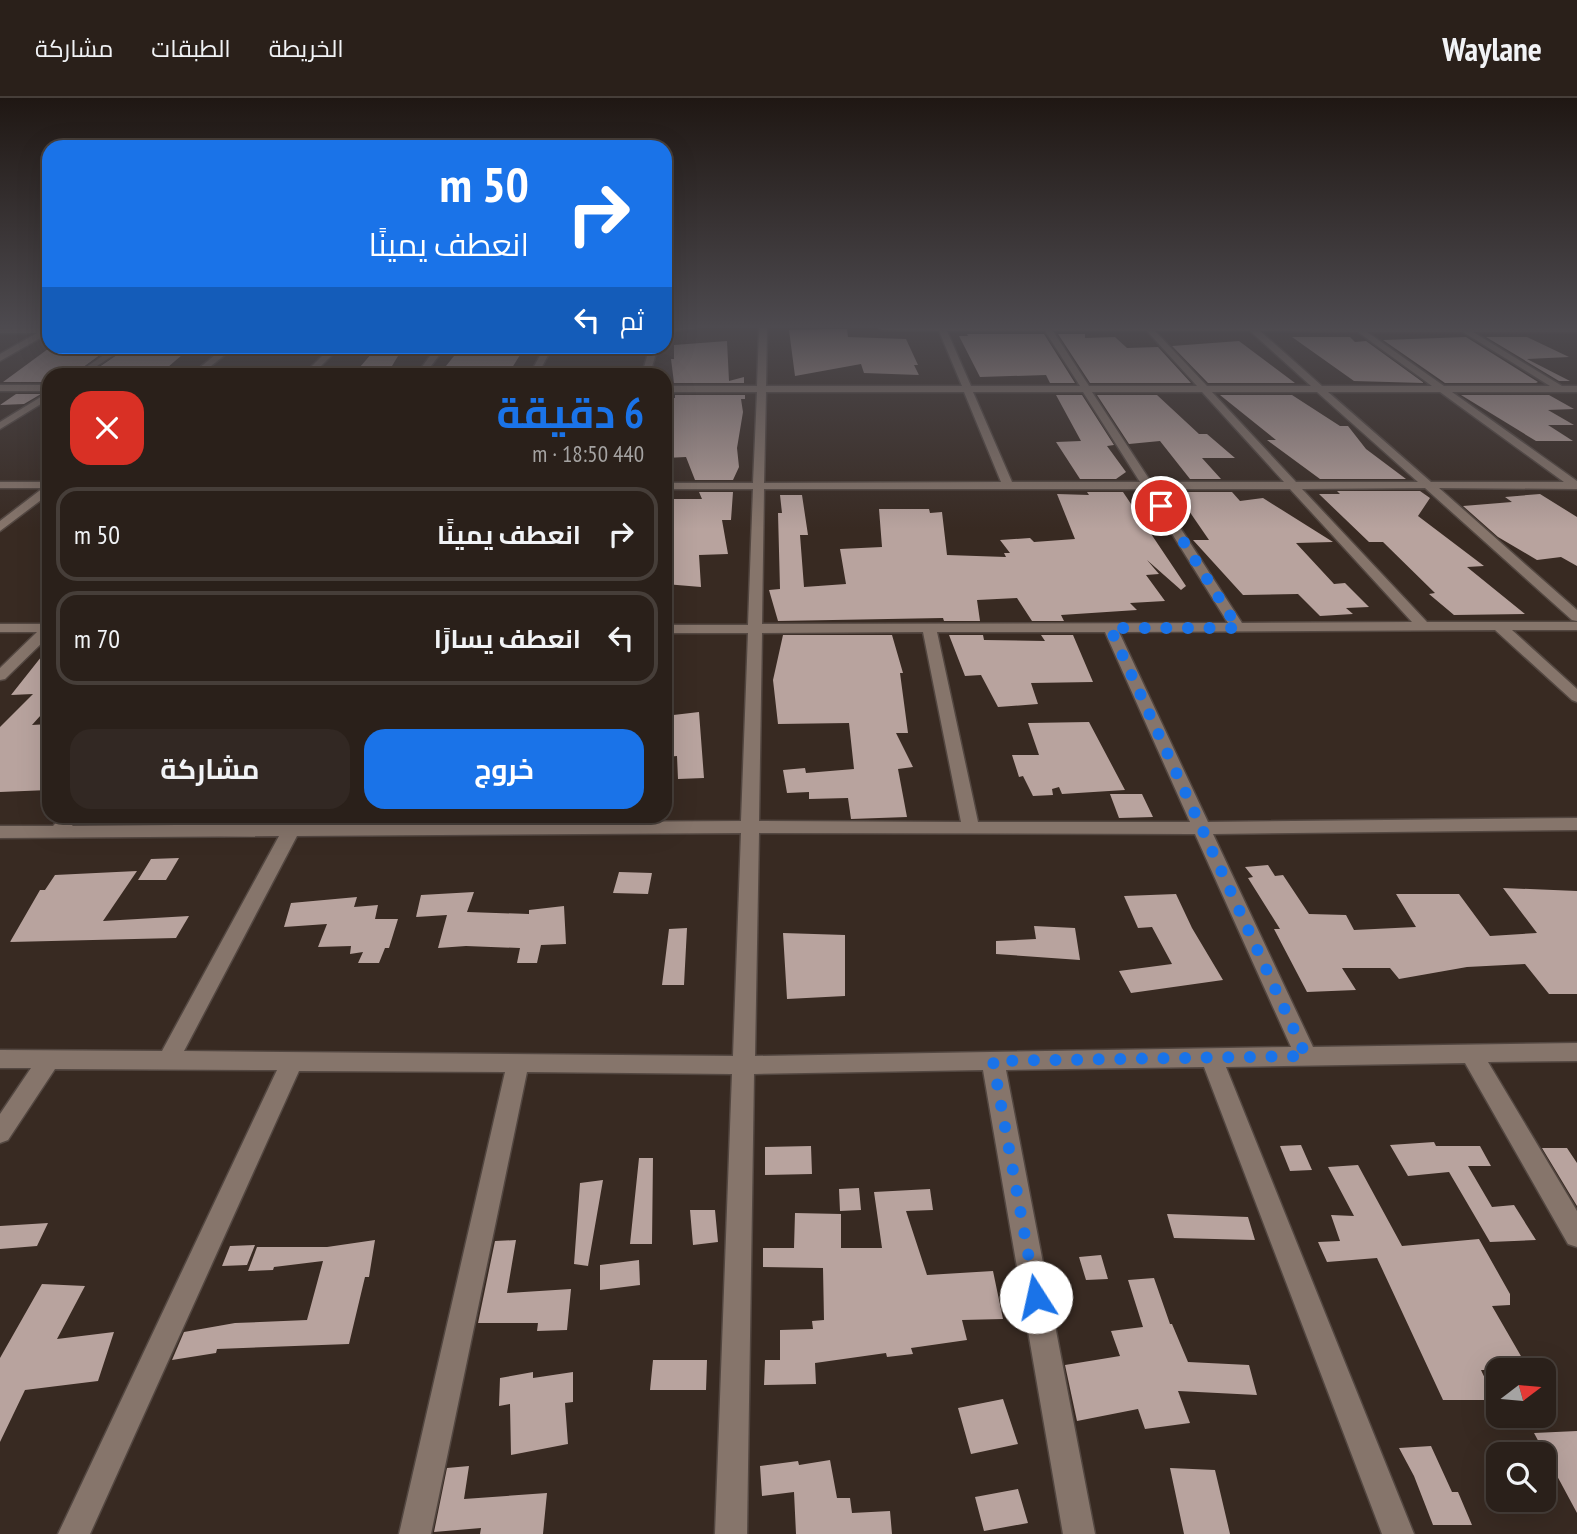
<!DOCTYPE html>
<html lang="ar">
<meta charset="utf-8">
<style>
body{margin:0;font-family:"PT Sans Narrow",Cairo,sans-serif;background:#322823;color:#f1f3f6;direction:rtl;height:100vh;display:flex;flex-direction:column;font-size:26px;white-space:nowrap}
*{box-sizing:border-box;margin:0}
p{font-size:23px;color:#a5a3a2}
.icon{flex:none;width:38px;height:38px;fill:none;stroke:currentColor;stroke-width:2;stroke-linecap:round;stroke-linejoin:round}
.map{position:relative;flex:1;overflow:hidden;direction:ltr}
.panel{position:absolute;left:42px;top:270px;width:630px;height:455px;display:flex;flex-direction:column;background:#2a201a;border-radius:21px;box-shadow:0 7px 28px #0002,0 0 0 2px #463e39;direction:rtl}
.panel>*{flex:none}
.top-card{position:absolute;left:42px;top:42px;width:630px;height:214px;border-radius:21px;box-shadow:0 7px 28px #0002,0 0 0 2px #463e39;direction:rtl;background:#1a73e8;color:#fff;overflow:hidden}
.needle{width:46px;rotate:74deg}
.tools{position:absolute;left:1486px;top:1260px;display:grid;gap:14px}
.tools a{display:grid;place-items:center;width:70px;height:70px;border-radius:14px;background:#2a201a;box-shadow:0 7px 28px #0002,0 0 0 2px #463e39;font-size:35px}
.pin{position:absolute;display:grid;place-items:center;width:60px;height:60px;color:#fff;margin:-30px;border:4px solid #fff;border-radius:50%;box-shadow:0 2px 7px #0007}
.me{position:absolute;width:77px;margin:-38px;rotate:350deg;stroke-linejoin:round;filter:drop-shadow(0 0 5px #0008)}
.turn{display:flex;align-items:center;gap:24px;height:147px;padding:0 28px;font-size:32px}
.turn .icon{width:91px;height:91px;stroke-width:2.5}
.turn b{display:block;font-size:49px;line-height:60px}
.then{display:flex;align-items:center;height:66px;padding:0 28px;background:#0003;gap:14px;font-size:26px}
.round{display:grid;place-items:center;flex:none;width:74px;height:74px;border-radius:21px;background:#322823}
.summary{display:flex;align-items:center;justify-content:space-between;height:119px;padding:0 28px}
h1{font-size:42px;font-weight:700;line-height:52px;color:#1a73e8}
.primary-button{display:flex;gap:14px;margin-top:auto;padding:14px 28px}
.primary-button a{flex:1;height:80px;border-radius:21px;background:#1a73e8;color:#fff;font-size:28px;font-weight:700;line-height:80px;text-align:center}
.primary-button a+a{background:#322823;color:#f1f3f6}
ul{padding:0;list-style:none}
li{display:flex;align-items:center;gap:21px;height:94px;margin:0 14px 10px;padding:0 14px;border:4px solid #463e39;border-radius:21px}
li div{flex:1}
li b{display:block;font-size:26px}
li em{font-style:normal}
header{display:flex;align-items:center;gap:42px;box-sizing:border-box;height:98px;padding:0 35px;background:#2a201a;border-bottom:2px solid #463e39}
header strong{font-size:33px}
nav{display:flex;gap:38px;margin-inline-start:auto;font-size:24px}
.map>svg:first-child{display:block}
</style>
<header>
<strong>Waylane</strong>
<nav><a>الخريطة</a><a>الطبقات</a><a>مشاركة</a></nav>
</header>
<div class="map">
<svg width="1577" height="1436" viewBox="0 0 1577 1436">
<rect width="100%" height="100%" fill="#382a22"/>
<path fill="#b8a39e" d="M847,231l1,8 58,2 12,26h-4l5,10 -55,-2 -3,-9 -66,12 -6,-46z
M967,236h77l31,49h-25l-4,-8 -66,2 -21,-41h9z
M1058,236h27v4l30,-1 12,11 31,-1 33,36h-101z
M1292,239h58l5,5 11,-1 58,42 -70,-2z
M1466,239l72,45h-2l2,1h-93l-62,-43z
M1486,239h41l42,20 -42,2 43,22h-11z
M727,243l2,40 15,-4v6h-70l-3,-24h3v-14z
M1239,243l56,42h-87l-36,-37z
M52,248h60l-38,28h-25v8h-46z
M130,248h45l-2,3 17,-1 -30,26h-71z
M378,248h26l-12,20 -32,1z
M462,248l30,2 33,-1 -15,24h-68z
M16,296h25l-17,10 -24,1z
M675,297h70v4h-4l2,13 -6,36 2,19 -6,13h-38l-9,-23 -21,1v-60h10z
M1056,297h26l32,50 -7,1 19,26 -10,7h-36l-24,-37 25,-1z
M1097,297h60l42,39h8l28,24h-33l19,21h-31l-30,-38 -31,3z
M1220,297h72l48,31h8l18,23 40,30h-86l-53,-39h9z
M1461,297h88l25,14 -26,1 26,15h-26l25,16h-37z
M1337,393h83l10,7 -12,18 66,50 -17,1 58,47 -71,1 -25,-21 6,-1 -52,-51h-14l-50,-48h21z
M699,394h34l-2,28h-9l6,34 -29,1 2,32 -36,-3v-74l5,1 3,-12h29z
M1087,394h36l63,94 -5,4 -34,-30 12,14 -13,1 19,26 -35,2 7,7 -76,5 3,6h-32l-15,-23 -40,2 3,21h-36l-1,-3 -165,3 -9,-31 11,-1 -2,-76h4l-2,-18h22l6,40h-8l4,52 42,-3 -6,-35 42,-2 -3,-38h50l1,4 12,-1 5,43 59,2 -2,-4h6l-10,-13 30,-2 4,4 41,-3 -18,-45 32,1z
M1176,394h56l8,9 23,-3 70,44 -37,1 38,41 11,-1 24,24 -23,1 7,6 -33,2 -22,-22 -55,1 -50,-55h16z
M1540,396l37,23v49l-16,-9 -24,3 -39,-23 -35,-31 49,-4 -7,-5z
M783,537h109l11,38h-3l8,60h-12l17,34 -15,2 9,48 -56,2 -3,-21 -39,1v-7l-22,1 -4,-23 22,-2 1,5 48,-4 -5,-46 -71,1 -5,-44z
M949,537h34l1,5 61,1 -4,-6h32l20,47 -62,1 7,21 -40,3 -17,-32 -16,1z
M49,549v59l-17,19 17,-1v66l-49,2v-65l33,-33 -22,1z
M699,614l5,66 -26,1 -1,-23 -12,1v-41z
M1089,624l36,68 -63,4 -3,-7 -7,2 1,6 -20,1 -10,-20 -4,1 -7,-22h27l-11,-32z
M1110,696h32l11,23 -34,1z
M179,760l-13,22h-28l13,-21z
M1268,767l7,11 8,-1 26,39 37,1 8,15 62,-3 -20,-33h63l31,42 47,-3 -34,-45 74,3v103h-28l-24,-30 -58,3 -68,12 -9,-11h-48l14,22 -49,2 -33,-63h6l-32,-51 5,-1 -8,-10z
M137,773l-34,50 86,-5 -13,22 -166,4 30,-52h5l10,-15z
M619,774l33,1 -4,21 -35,-1z
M474,794l-7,20 62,2v-4l35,-4 2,38 -25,1 -4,18h-20l3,-15 -54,-2 -28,2 9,-33 -31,2 5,-22z
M1176,796l16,34 31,52 -92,13 -12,-22 53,-7 -20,-37 -14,1 -14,-32z
M357,799l-3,10 24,-2 -3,14h23l-9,29h-4l-6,15h-21l5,-11 -13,2 1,-8 -33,1 9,-23 -43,3 7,-24z
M1034,828l41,2 5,32 -84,-6v-13l40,-2z
M687,830l-3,57h-22l7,-56z
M783,835l62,2v61l-58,3z
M1434,1044l2,4h44l11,20h-23l24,41 22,-2 22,35 -46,2 -41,-70 -41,4 -18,-31z
M1301,1047l11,25 -22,1 -10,-25z
M811,1048l1,28 -47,1v-28z
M1542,1050h25l10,15v43z
M639,1060h14l-1,86h-22z
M1358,1067l44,81 77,-7 31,55v11l-18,1 37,64h-48l14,30h-52l-66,-142 -50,4 -9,-20 22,-1 -9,-26 23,1 -26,-49z
M603,1082l-15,86 -14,-2 6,-81z
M859,1090l2,22 -21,1 -1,-22z
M930,1091l3,21 -27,1 21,64 66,-4 10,48 -41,1 5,20 -56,8 2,6 -26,3 -1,-4 -71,10 1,21 -52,1 1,-25h15v-30l33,-1 -1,-8 12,-1 -1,-52 -60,-1v-19h31l1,-35 46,1v34h41l-8,-56z
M690,1112h25l3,32 -25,3z
M1167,1116l81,3 7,23 -81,-2z
M48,1125l-11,23 -37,3v-23z
M375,1142l-6,37h-4l-16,67 -132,5 -1,4 -44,7 12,-28 51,-9 72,-3 16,-59 -49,6 -1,3 -25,1 9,-24h70z
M516,1142l-9,53 64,-4 -4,41 -30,1 1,-8h-60l17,-82z
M255,1147l-8,20 -25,1 8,-20z
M1101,1157l7,24 -22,1 -7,-23z
M639,1162l1,25 -40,5v-25z
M1154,1180l16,46h2l16,38 61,3 8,30 -79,-4 12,32 -45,6 -7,-20 -61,12 -12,-56 55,-9 -9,-25 32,-4 -15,-47z
M42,1186l43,2 -28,53 57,-7 -16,49 -73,9 -25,52v-84z
M653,1262h54l-1,30h-56z
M533,1274v6l40,-6v30l-8,1 3,41 -57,11 -1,-51 -11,2 1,-28z
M1003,1301l15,45 -47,10 -13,-46z
M1577,1333v82l-43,-80z
M1431,1348l21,46h6l14,33h-39l-19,-49 -15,-28z
M830,1362l7,38h13l2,15 38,-2 2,23h-96l-2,-42 -32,4 -2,-30 38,-5 1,4z
M469,1368l-5,33 83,-6 -4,41h-63l1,-6 -47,4 13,-64z
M1170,1370l45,2 15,64h-46z
M1018,1391l10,34 -44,8 -9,-34z"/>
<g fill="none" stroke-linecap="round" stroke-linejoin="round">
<g stroke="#534741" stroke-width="3">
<path id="minor" d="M49,230v5l-49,28v-7l37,-21h-37v-4z
M665,230h32l-32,4z
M759,230h8l-1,58h196l-23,-55 -57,-1 -4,-2h699v4h-104l89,54h15v6h-125l125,89v8l-138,-1 138,122v11l-5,-1 -147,-132 -123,1 125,133h150v8h-65l65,59v13l-5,-2 -77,-70 -376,2 89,190 369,-4v12l-364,4 100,213 264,-4v18l-89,1 89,149v36l-9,-3 -103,-181 -239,4 188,467h-32l-178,-467 -198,3 89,464h-32l-80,-464 -229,4 -7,460h-32l17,-460 -205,-2 -96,462h-32l106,-462 -206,-1 -209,463h-32l219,-464 -222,-1 -47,71 -8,3v-29l31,-46h-31v-18l162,1 117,-215 -279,2v-12h53l9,-10h17l-7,10 214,-2 5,-8h16l-4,8 438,-3 7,-188h-83v-8h83l5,-136h-88v-6h88l4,-91h-92v-6h92zM947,233h98l35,55h-109zM1053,233h94l50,55h-108zM1155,233h95l61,55h-104zM1260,233l98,1 74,54h-110zM1367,234h96l87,54h-106zM766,294h198l37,90 -237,1zM973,294h110l57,90h-128zM1092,294h110l82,90h-133zM1212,294h105l101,90h-122zM1328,294h112l124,90h-133zM764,391h380l84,134 -466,1zM1155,391h135l122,133 -170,1zM923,534l38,190 -202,-1 3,-188zM937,534h168l85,190h-212zM741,735l-8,223 -549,-5 113,-215zM759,735l436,1 96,213 -536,9z
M117,248h10l-42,28h-9z
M226,248h10l-35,28h-9z
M332,248h9l-28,28h-9z
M437,248h9l-21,28h-8z
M545,248h8l-15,28h-8z
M650,248h8l-8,28h-8z
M0,287h49v6h-49z
M49,294v7l-49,30v-7z
M0,384h49v12l-49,37v-10l43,-33h-43z
M0,526h49v12l-44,43 -5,1v-12l37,-36h-37z"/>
</g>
<use href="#minor" fill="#86756b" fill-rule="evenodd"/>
</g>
<linearGradient id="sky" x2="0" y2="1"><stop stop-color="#1f1713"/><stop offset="0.53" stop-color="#4d4a4f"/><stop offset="1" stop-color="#4d4a4f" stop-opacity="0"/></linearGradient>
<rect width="1577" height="431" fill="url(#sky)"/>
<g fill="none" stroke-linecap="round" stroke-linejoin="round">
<path stroke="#1a73e8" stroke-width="12" stroke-dasharray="0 21.6" d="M1036,1199l-43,-236 313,-5 -196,-428h128l-77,-122"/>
</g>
</svg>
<div class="tools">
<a><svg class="needle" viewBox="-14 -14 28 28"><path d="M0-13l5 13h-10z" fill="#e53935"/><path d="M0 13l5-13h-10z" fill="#a5a3a2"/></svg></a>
<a><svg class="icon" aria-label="search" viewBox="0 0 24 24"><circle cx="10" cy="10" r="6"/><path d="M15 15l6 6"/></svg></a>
</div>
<div class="pin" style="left:1161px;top:408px;background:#d93025"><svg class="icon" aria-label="arrive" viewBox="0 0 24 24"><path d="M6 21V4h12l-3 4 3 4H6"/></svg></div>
<svg class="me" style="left:1036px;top:1199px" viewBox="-20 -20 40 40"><circle r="19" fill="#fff"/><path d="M0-13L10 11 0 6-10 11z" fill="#1a73e8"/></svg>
<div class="top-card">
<div class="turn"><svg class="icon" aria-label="right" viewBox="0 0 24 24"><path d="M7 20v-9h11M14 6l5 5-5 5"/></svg><div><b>50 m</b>انعطف يمينًا</div></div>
<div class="then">ثم<svg class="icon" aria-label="left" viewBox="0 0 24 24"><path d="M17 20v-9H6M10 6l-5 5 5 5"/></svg></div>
</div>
<section class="panel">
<div class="summary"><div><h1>6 دقيقة</h1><p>440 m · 18:50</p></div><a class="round" style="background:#d93025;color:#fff"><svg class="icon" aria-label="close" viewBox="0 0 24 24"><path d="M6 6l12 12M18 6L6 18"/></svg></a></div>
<ul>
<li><svg class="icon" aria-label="right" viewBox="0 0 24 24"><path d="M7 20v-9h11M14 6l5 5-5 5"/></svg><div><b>انعطف يمينًا</b></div><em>50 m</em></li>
<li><svg class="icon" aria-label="left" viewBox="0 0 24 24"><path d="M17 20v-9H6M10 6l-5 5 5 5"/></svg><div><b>انعطف يسارًا</b></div><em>70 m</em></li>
</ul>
<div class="primary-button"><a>خروج</a><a>مشاركة</a></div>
</section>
</div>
